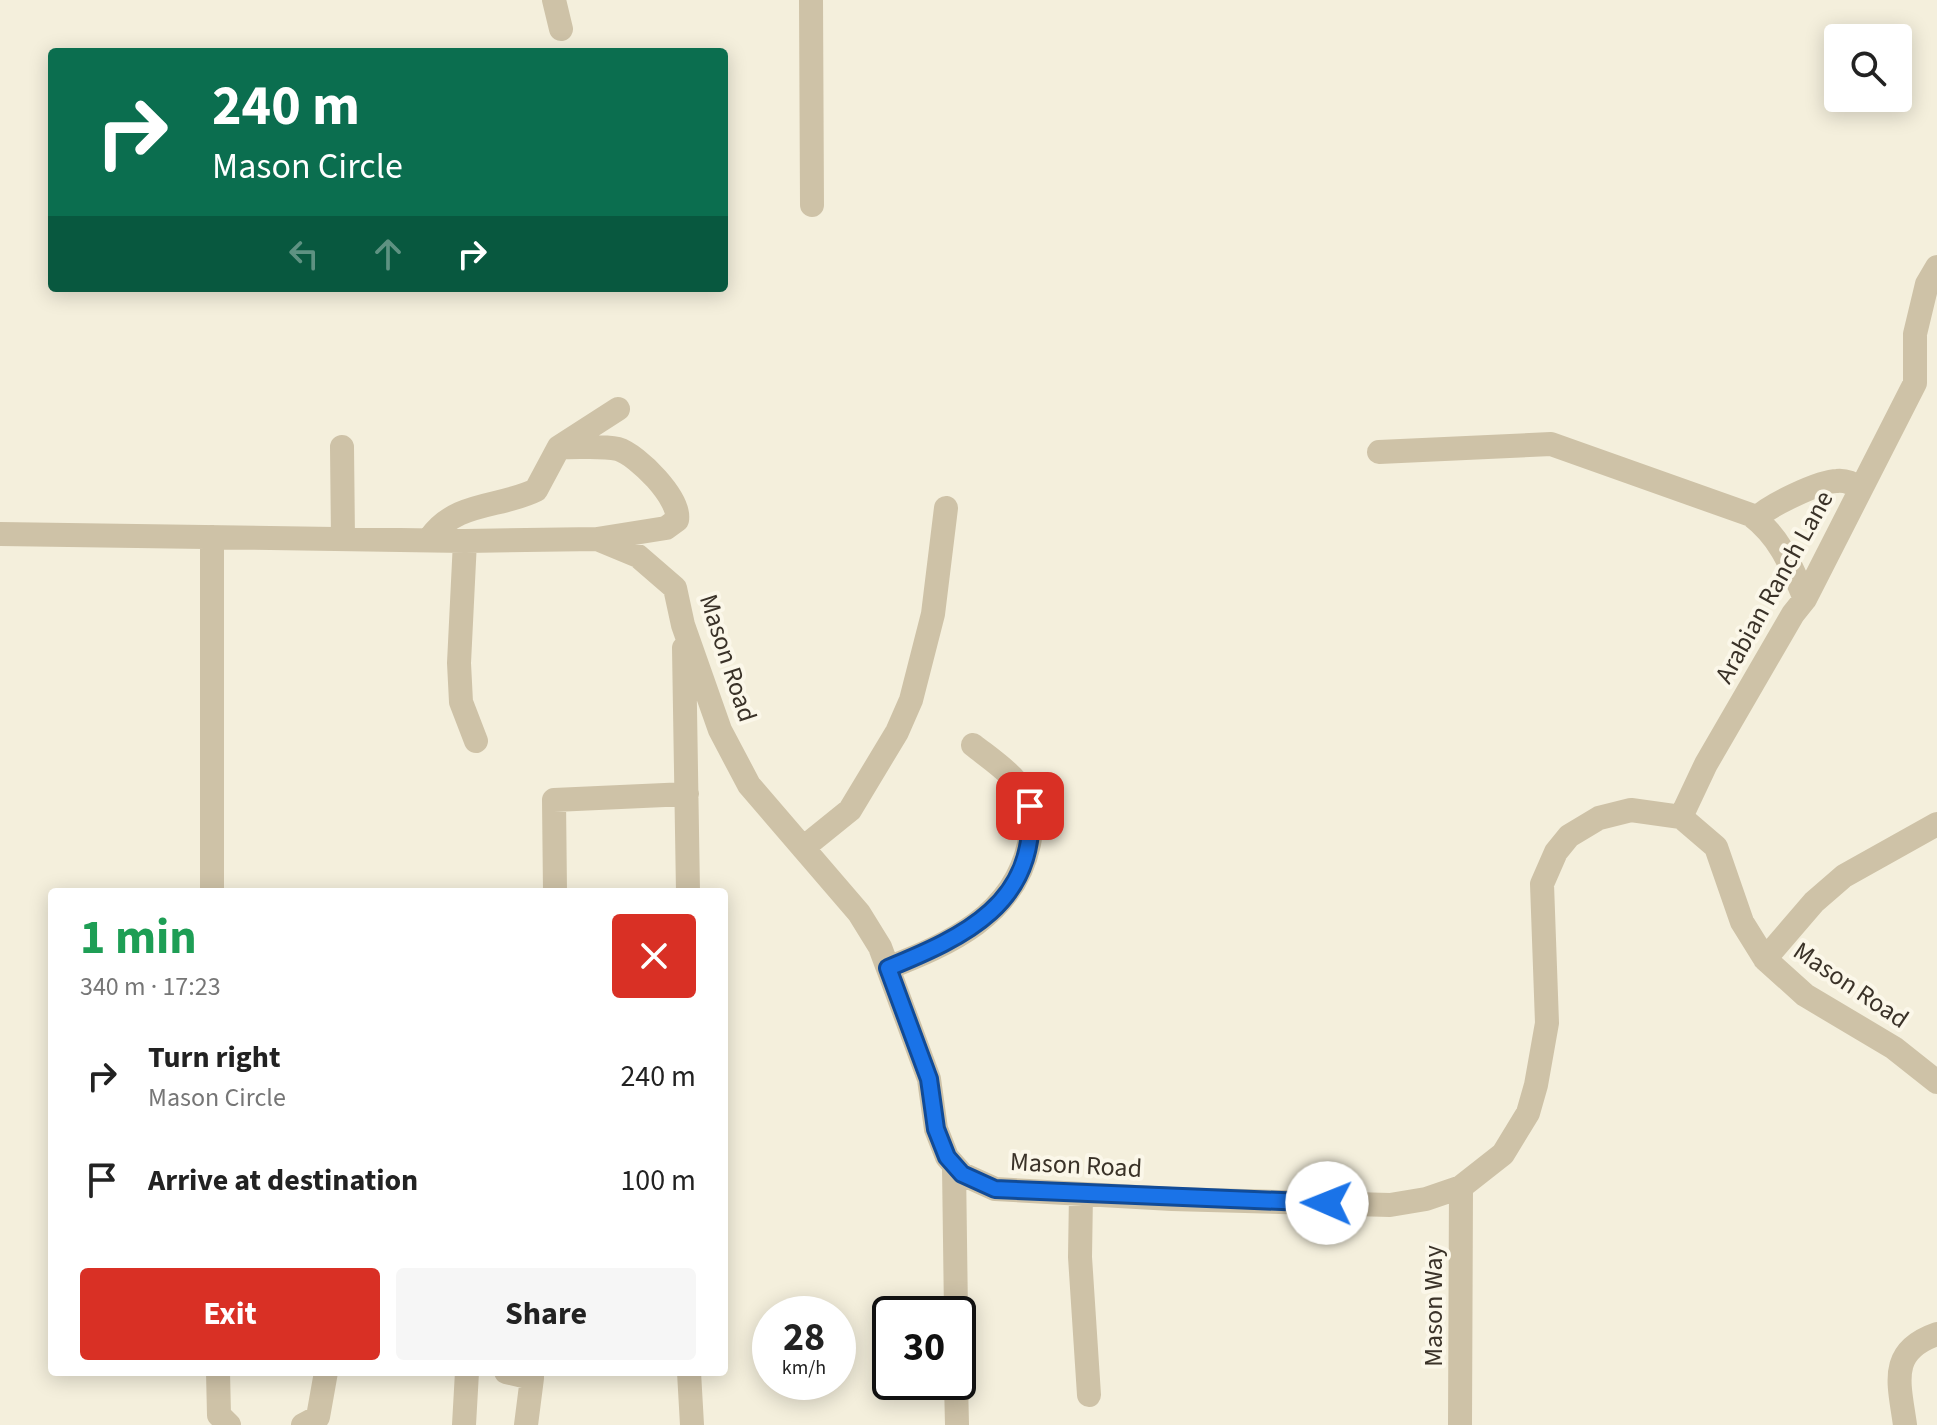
<!DOCTYPE html>
<meta charset="utf-8">
<style>
body{margin:0;font-family:"Source Sans 3",sans-serif;background:#f6f6f6;color:#222;height:100vh;display:flex;flex-direction:column;font-size:30px;white-space:nowrap}
*{box-sizing:border-box;margin:0}
p{font-size:26px;color:#767676}
.icon{flex:none;width:44px;height:44px;fill:none;stroke:currentColor;stroke-width:2;stroke-linecap:round;stroke-linejoin:round}
.map{position:relative;flex:1;overflow:hidden}
.details{position:absolute;left:48px;top:888px;width:680px;height:488px;display:flex;flex-direction:column;background:#fff;border-radius:8px;box-shadow:0 4px 20px #0003}
.details>*{flex:none}
.hud{position:absolute;left:48px;top:48px;width:680px;height:244px;border-radius:8px;box-shadow:0 4px 20px #0003;background:#0b6e4f;color:#fff;overflow:hidden}
.controls{position:absolute;left:1824px;top:24px;display:grid;gap:16px}
.controls a{display:grid;place-items:center;width:88px;height:88px;border-radius:8px;background:#fff;box-shadow:0 4px 20px #0003;font-size:40px}
.speed{position:absolute;left:752px;top:1296px;display:flex;gap:16px;font-size:40px;font-weight:700;text-align:center}
.speed>*{display:grid;place-content:center;width:104px;height:104px;border-radius:50%;background:#fff;box-shadow:0 4px 20px #0003;line-height:1}
.speed small{font-size:20px;font-weight:400}
.speed .limit{border:4px solid #111;border-radius:12px;background:#fff;color:#111}
.pin{position:absolute;display:grid;place-items:center;width:68px;height:68px;color:#fff;margin:-34px;border-radius:16px;box-shadow:0 4px 12px #0006}
.me{position:absolute;width:88px;margin:-44px;rotate:271deg;stroke-linejoin:round;filter:drop-shadow(0 0 6px #0008)}
.turn{display:flex;align-items:center;gap:28px;height:168px;padding:0 32px;font-size:36px}
.turn .icon{width:104px;height:104px;stroke-width:2.5}
.turn b{display:block;font-size:56px;line-height:68px}
.lanes{display:flex;align-items:center;height:76px;padding:0 32px;background:#0003;justify-content:center;gap:40px;direction:ltr}
.lanes .off{opacity:.35}
.round{display:grid;place-items:center;flex:none;width:84px;height:84px;border-radius:8px;background:#f6f6f6}
.head{display:flex;align-items:center;justify-content:space-between;height:136px;padding:0 32px}
h1{font-size:48px;font-weight:700;line-height:60px;color:#1e9e55}
.action{display:flex;gap:16px;margin-top:auto;padding:16px 32px}
.action a{flex:1;height:92px;border-radius:8px;background:#d93025;color:#fff;font-size:32px;font-weight:700;line-height:92px;text-align:center}
.action a+a{background:#f6f6f6;color:#222}
ul{padding:0;list-style:none}
li{display:flex;align-items:center;gap:24px;height:104px;padding:0 32px}
li div{flex:1}
li b{display:block;font-size:30px}
li em{font-style:normal}
.map>svg:first-child{display:block}
</style>
<div class="map">
<svg width="1937" height="1425" viewBox="0 0 1937 1425">
<rect width="100%" height="100%" fill="#f4efdc"/>
<g fill="none" stroke-linecap="round" stroke-linejoin="round">
<path stroke="#cec2a7" stroke-width="24" d="M554,0l7,29
M811,0l1,205
M342,447l1,92
M559,447c18,1 41,-2 59,2 20,6 63,50 59,71l-11,8 -69,11
M1379,452l172,-8 200,71c30,23 40,51 54,84
M1756,519c11,-13 64,-38 81,-38 9,-1 17,3 24,8
M0,534l465,7 132,-2 41,17 37,32 8,37 37,105 29,55 110,128 21,34 49,132 7,50 11,28 15,17 33,15 177,10 218,6 36,-6 35,-12 42,-33 25,-41 8,-28 11,-62 -5,-139 14,-32 13,-16 30,-18 32,-8 50,7 35,30 26,75 23,37 40,36 89,53 43,34
M212,537v355
M430,538c26,-37 70,-30 106,-48l23,-43 59,-38
M465,541l-6,122 2,39 15,39
M684,648l4,244
M1681,817l25,-53 87,-150 12,-15 110,-216v-49l12,-50 10,-17
M803,848l47,-38 47,-78 14,-32 22,-86 13,-106
M555,892l-1,-92 133,-6
M1765,959l49,-57 30,-26 93,-52
M888,968c61,-24 126,-52 141,-124 2,-12 5,-24 2,-36 -7,-28 -38,-47 -58,-63
M954,1166l2,148
M1081,1194l-1,63 9,138
M218,1372l1,43 10,10
M506,1372l26,6v-6
M689,1372l3,53
M956,1382l1,43
M303,1425l15,-8 8,-45
M464,1425l3,-53
M526,1425l6,-47
M1460,1425l1,-238
M1905,1425c-6,-43 -17,-74 32,-91"/>
</g>
<g fill="none" stroke-linecap="round" stroke-linejoin="round">
<g stroke="#114b97" stroke-width="20">
<path id="route" d="M1030,806c8,97 -66,131 -142,162l41,111 7,50 11,28 15,17 33,15 332,14"/>
</g>
<use href="#route" stroke="#1a73e8" stroke-width="14"/>
</g>
<g text-anchor="middle" dominant-baseline="central" stroke-width="8" stroke-linejoin="round" paint-order="stroke">
<g font-size="26" fill="#3a3228" stroke="#fbf7e9">
<text transform="translate(1774 587) rotate(-61)">Arabian Ranch Lane</text>
<text transform="translate(728 658) rotate(72)">Mason Road</text>
<text transform="translate(1851 985) rotate(34)">Mason Road</text>
<text transform="translate(1076 1165) rotate(3)">Mason Road</text>
<text transform="translate(1433 1306) rotate(-90)">Mason Way</text>
</g>
</g>
</svg>
<div class="controls">
<a><svg class="icon" aria-label="search" viewBox="0 0 24 24"><circle cx="10" cy="10" r="6"/><path d="M15 15l6 6"/></svg></a>
</div>
<div class="speed"><div>28<small>km/h</small></div><div class="limit">30</div></div>
<div class="pin" style="left:1030px;top:806px;background:#d93025"><svg class="icon" aria-label="arrive" viewBox="0 0 24 24"><path d="M6 21V4h12l-3 4 3 4H6"/></svg></div>
<svg class="me" style="left:1327px;top:1203px" viewBox="-20 -20 40 40"><circle r="19" fill="#fff"/><path d="M0-13L10 11 0 6-10 11z" fill="#1a73e8"/></svg>
<div class="hud">
<div class="turn"><svg class="icon" aria-label="right" viewBox="0 0 24 24"><path d="M7 20v-9h11M14 6l5 5-5 5"/></svg><div><b>240 m</b>Mason Circle</div></div>
<div class="lanes"><svg class="icon off" aria-label="left" viewBox="0 0 24 24"><path d="M17 20v-9H6M10 6l-5 5 5 5"/></svg><svg class="icon off" aria-label="ahead" viewBox="0 0 24 24"><path d="M12 20V5M6 11l6-6 6 6"/></svg><svg class="icon" aria-label="right" viewBox="0 0 24 24"><path d="M7 20v-9h11M14 6l5 5-5 5"/></svg></div>
</div>
<section class="details">
<div class="head"><div><h1>1 min</h1><p>340 m · 17:23</p></div><a class="round" style="background:#d93025;color:#fff"><svg class="icon" aria-label="close" viewBox="0 0 24 24"><path d="M6 6l12 12M18 6L6 18"/></svg></a></div>
<ul>
<li><svg class="icon" aria-label="right" viewBox="0 0 24 24"><path d="M7 20v-9h11M14 6l5 5-5 5"/></svg><div><b>Turn right</b><p>Mason Circle</p></div><em>240 m</em></li>
<li><svg class="icon" aria-label="arrive" viewBox="0 0 24 24"><path d="M6 21V4h12l-3 4 3 4H6"/></svg><div><b>Arrive at destination</b></div><em>100 m</em></li>
</ul>
<div class="action"><a>Exit</a><a>Share</a></div>
</section>
</div>
